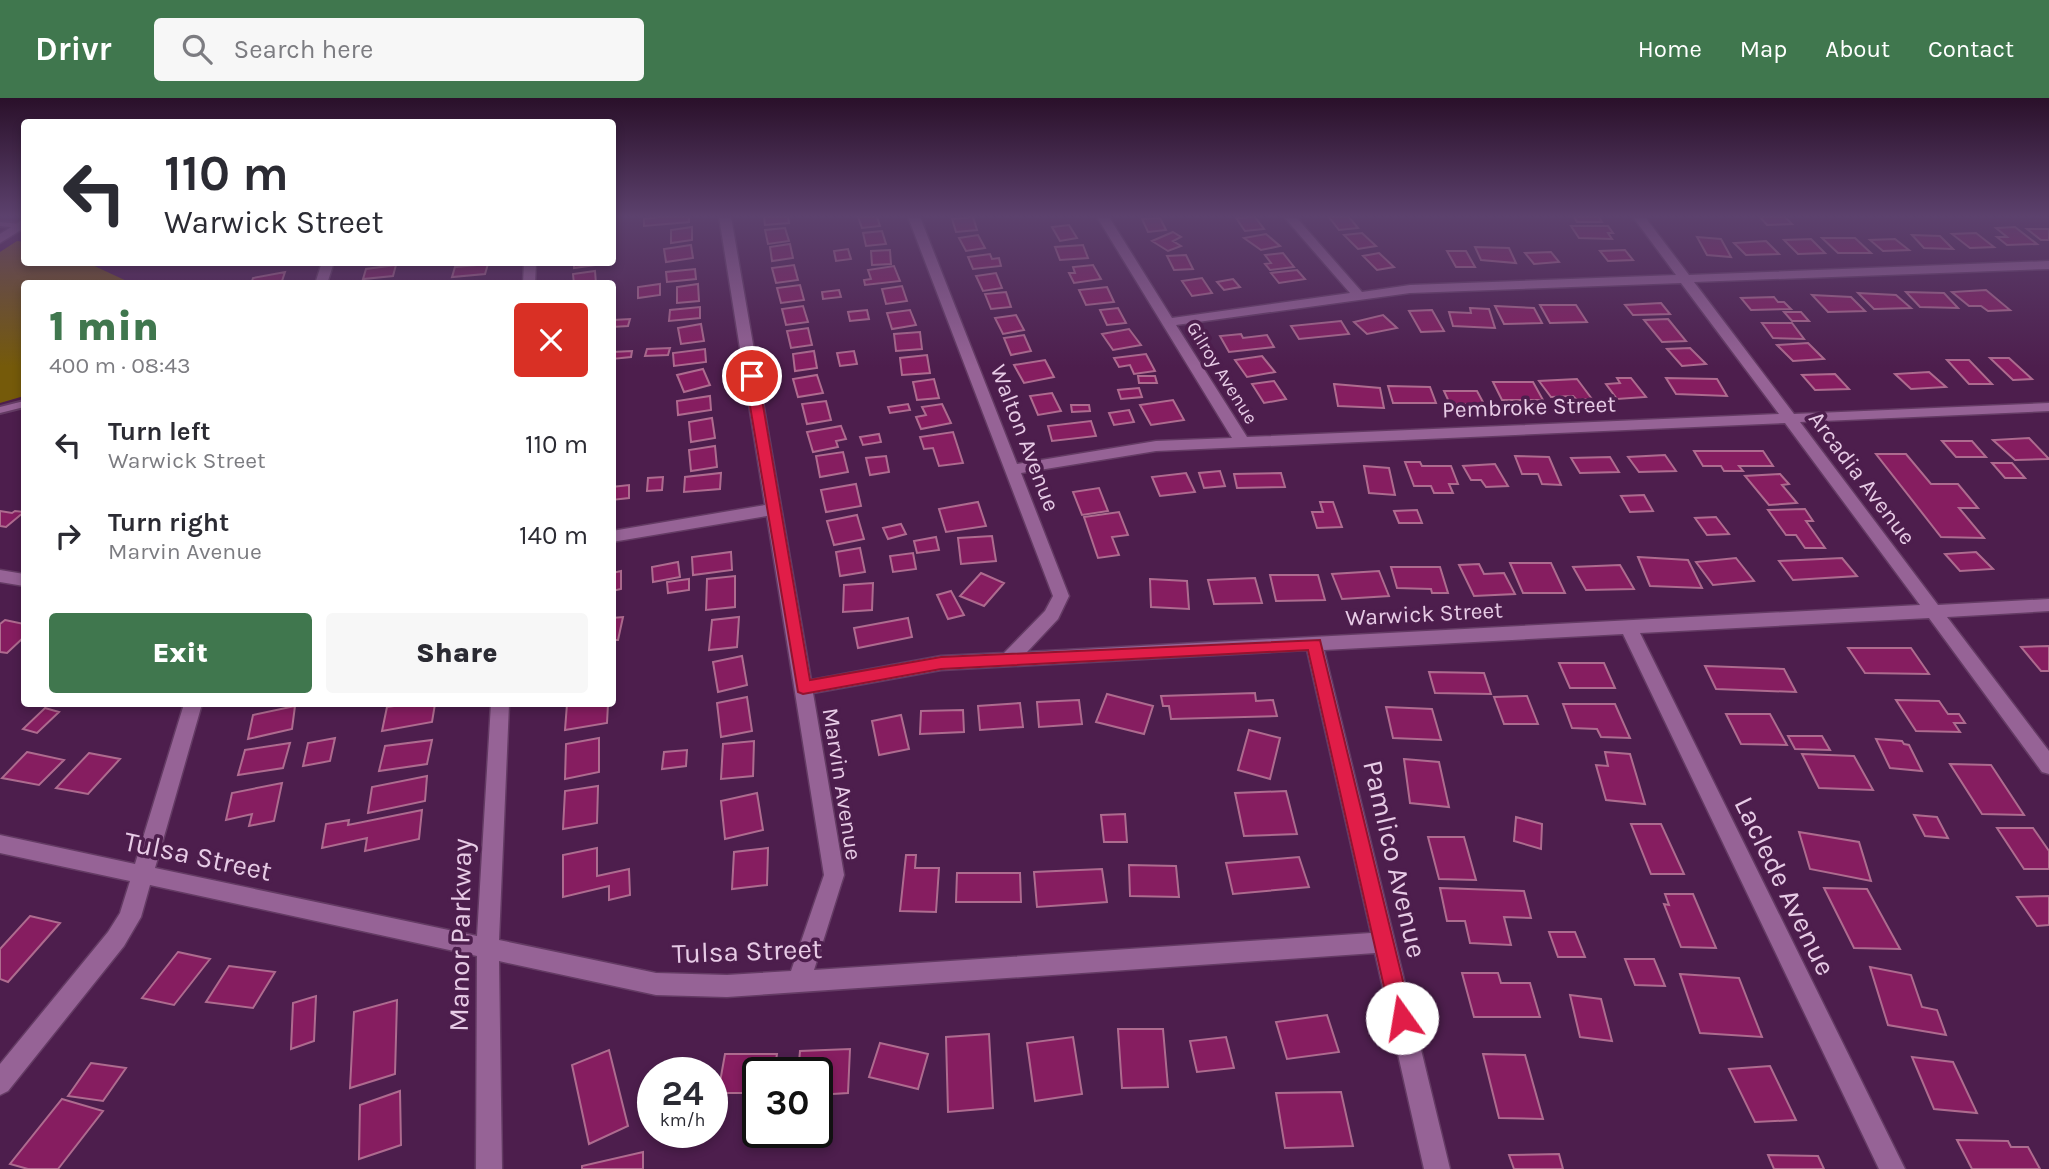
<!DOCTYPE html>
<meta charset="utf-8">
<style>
body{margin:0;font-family:Karla,sans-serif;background:#f7f7f7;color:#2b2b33;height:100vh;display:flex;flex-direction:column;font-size:26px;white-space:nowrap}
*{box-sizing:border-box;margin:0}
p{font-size:23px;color:#7c7c81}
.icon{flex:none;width:38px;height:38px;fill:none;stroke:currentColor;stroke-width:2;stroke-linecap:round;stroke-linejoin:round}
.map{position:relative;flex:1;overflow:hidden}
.side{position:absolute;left:21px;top:182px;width:595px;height:427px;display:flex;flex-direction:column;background:#fff;border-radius:7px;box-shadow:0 4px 10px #0003}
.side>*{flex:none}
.banner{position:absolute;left:21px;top:21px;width:595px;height:147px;border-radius:7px;box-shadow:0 4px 10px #0003;background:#fff;color:#2b2b33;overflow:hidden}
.speed{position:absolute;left:637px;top:959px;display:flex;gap:14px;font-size:35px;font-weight:700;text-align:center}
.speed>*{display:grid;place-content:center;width:91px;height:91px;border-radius:50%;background:#fff;box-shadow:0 4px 10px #0003;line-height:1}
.speed small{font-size:18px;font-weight:400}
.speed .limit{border:4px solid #111;border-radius:10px;background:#fff;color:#111}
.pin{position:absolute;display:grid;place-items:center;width:60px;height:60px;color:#fff;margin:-30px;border:4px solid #fff;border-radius:50%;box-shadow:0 2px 7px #0007}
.me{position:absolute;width:77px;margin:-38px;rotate:347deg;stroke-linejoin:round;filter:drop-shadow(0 0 5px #0008)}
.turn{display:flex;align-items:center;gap:24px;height:147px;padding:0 28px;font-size:32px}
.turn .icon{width:91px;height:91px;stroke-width:2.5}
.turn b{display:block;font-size:49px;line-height:60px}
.round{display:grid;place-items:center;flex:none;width:74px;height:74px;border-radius:7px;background:#f7f7f7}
.head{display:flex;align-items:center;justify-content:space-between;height:119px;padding:0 28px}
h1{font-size:42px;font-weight:800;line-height:52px;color:#40774e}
.button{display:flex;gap:14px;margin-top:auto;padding:14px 28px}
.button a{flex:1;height:80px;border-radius:7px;background:#40774e;color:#fff;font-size:28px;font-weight:800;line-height:80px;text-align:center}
.button a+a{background:#f7f7f7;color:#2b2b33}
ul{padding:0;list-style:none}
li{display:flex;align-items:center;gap:21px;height:91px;padding:0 28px}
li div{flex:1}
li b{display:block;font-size:26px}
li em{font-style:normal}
header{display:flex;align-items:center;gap:42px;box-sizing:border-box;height:98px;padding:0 35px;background:#40774e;color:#fff}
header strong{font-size:33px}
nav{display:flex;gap:38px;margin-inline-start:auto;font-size:24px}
.search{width:490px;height:63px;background:#f7f7f7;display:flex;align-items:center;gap:18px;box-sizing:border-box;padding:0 24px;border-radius:7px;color:#7c7c81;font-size:26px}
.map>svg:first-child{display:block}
</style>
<header>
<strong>Drivr</strong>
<div class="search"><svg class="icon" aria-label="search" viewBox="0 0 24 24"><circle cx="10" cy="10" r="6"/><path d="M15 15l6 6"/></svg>Search here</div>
<nav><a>Home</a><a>Map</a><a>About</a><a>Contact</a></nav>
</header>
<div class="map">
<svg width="2049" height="1071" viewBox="0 0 2049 1071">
<rect width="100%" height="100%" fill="#4d1e4d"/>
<path fill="#755a0a" d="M17,143l7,1v20l64,1 43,20 -107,1v112l-24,7v-151z"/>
<path fill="#861d60" stroke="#ae6b8f" stroke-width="2" d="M659,119h30v5l-45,4v-7z
M764,119h24l1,6 -24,2z
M858,119h19l3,9 -18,2z
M973,119l4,13 -21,2 -4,-13z
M1255,119l9,12 -19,2 -9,-13z
M1329,119h20l9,11 -19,2z
M1574,119h25l3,5h-25z
M1760,119h25l7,7 -25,1z
M1160,120l6,12 -18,2 -6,-13z
M1069,127l8,13 -17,3 -8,-14z
M1571,128h37l5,7h-5l4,6 -33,-1z
M692,129v13l-21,3v-13z
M2015,129l22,17 -30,1 -10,-8h10l-11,-9z
M785,130l4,13 -21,3 -3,-14z
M2027,131h22v11h-8z
M882,133l4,13 -20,2 -3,-13z
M1173,134l8,5 -8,4 8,5 -13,5 -16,-10z
M1362,135l14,13 -18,3 -14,-14z
M1976,135l18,14 -24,1 -18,-14z
M1266,136l14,12 -19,4 -17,-12z
M978,137l7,13 -19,3 -7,-13z
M1912,137l28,1 13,13 -29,-1z
M1697,139l24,2 10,18 -24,-2z
M1822,140h33l16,15h-33z
M1811,141l14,14 -27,1 -14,-14z
M1895,141l14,11 -26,1 -13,-11z
M1766,143l13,13 -33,1 -12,-12z
M790,146l3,14 -21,3 -2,-14z
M691,147l2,13 -27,4 -2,-13z
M1083,147l5,13 -28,2 -5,-13z
M1475,149l34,1 7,15 -35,-3z
M848,151l3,10 -15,2 -2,-10z
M890,152l1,14 -19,1 -1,-14z
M1625,152l8,10 -25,1 -8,-10z
M1447,153h19l9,16h-19z
M1551,154l8,10 -25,2 -9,-11z
M1283,155l11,14 -24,3 -5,-6 6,-1 -6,-8z
M1379,155l15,14 -17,3 -14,-14z
M990,156l2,5 7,-1 2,8 -28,3 -5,-12z
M1186,157l7,14 -19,1 -7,-14z
M574,164h29v2l-29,4z
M488,166l-3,10 -33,3 3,-10z
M396,167l-3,11 -30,3 3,-10z
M794,167l4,15 -22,3 -4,-15z
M1093,167l8,14 -27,4 -5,-10h6l-2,-6z
M894,168l6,15 -35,4 -1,-5 7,-1 -3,-9z
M695,171l1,10 -29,3 -1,-10z
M1297,172l8,9 -26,4 -8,-10z
M595,173l1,13h-22l-1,-10z
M285,174l-4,12h-30l2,-6z
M996,175l6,15 -19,3 -7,-15z
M1202,180l10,15 -20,3 -10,-15z
M1233,181l7,8 -16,3 -7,-8z
M660,186v11l-22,3v-11z
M698,186l1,17 -22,2v-16z
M800,187l4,15 -23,3 -4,-15z
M902,188l5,15 -21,3 -4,-15z
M1107,189l7,15 -28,3 -7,-15z
M839,192l2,7 -18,2 -1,-7z
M1986,192l24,20 -22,1 -7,-5h-12l-17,-14z
M1006,194l5,15 -20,2 -6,-15z
M1906,194l38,1 14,15 -38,-1z
M1858,195l38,2 15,13 -37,1z
M1812,197l39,2 14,14 -37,1z
M1774,199l4,5h6l7,7 -40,1 -10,-12z
M1661,205l9,11 -37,1 -8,-10z
M1540,207h36l11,17 -37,1z
M803,208l5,16 -22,3 -4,-16z
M1495,208l39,2 8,15 -38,1z
M700,209v11l-31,3 1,-11z
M1118,210l8,15 -19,2 -7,-15z
M1470,210l19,1 6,19 -42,-2 -4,-14 22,1z
M867,212l2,9 -19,2 -2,-9z
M910,212l6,15 -24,4 -5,-16z
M1432,212l12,21 -23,1 -12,-21z
M1784,214h17l8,9h-17z
M1016,217l8,15 -21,4 -8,-16z
M1383,217l14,13 -30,6 -13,-12z
M630,221l-2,7 -16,1 1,-7z
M1668,221l18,22 -24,1 -18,-22z
M1341,223l8,13 -50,5 -8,-13z
M1762,225h30l12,16 -31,-1z
M701,226l3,17 -23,3 -3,-16z
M808,230l4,17 -21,3 -4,-17z
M1129,231l12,16 -28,5 -11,-16z
M920,234l2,17 -26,2 -2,-17z
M1241,236l2,4 24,-3 7,12 -45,5 -9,-16z
M1024,237l7,16 -20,4 -7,-17z
M1808,245l16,16 -31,2 -16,-16z
M670,250l-2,7 -23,1 2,-7z
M1690,250l16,16 -24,2 -15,-17z
M705,251l1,13 -32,4 -1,-13z
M632,253l-1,6 -19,2v-7z
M814,253l3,17 -22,3 -2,-17z
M854,253l3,13 -17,2 -3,-13z
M1146,256l9,17 -21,3 -4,-9 -11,2 -5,-9z
M927,257l3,18 -28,2 -2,-17z
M1262,258l13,16 -28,5 -12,-17z
M1990,260h19l23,21 -19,1z
M1045,262l9,17 -30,6 -10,-18z
M1947,262h22l23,24h-23z
M703,271l7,16 -26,7 -7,-17z
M1929,274l17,15 -35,2 -16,-15z
M1835,276l14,15 -34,1 -13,-15z
M817,277l6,18 -25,4 -5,-18z
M1138,278h17l2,7h-18z
M1617,280h14l15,19 -29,2 -11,-15 14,-1z
M1666,280l51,1 10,17 -51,-2z
M934,281l5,19 -22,2 -4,-18z
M1577,281l15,20 -15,1 -4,-4 -22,1 -12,-16z
M1274,283l12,18 -22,4 -12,-19z
M1493,284h40l10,18h-41z
M1334,286l46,4 4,20 -46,-2z
M1388,288l42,1 6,16h-43z
M1139,290l3,9 -21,2 -3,-9z
M1444,293h33l7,13h-34z
M1052,295l9,18 -23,4 -8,-19z
M710,298l1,14 -33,5 -1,-14z
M1173,302l11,20 -33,5 -11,-20z
M826,303l5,19 -24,4 -5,-20z
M908,306l2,6 -20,3 -2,-6z
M942,306l9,19 -30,6 -5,-12 10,-2 -4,-8z
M1071,307h18l1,6 -18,1z
M1129,312l5,12 -20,3 -5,-12z
M712,320l3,20 -24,4 -2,-20z
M1091,323l5,15 -44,5 -4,-15z
M841,328l5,13 -10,2 2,6 -25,5 -6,-20z
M953,334l10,31 -24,3 -6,-18 -9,1 -4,-12z
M879,336l2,8 -18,3 -3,-8z
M2029,340l20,21 -34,1 -22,-20z
M1942,343h30l14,16h-30z
M715,348l2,21 -26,4 -2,-21z
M1694,353h69l10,15h-34l4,5h-19l-3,-5h-18z
M843,354l5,20 -28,5 -4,-21z
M1876,356h30l25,30h27l20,24h-19l25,30 -43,-1z
M1665,357l11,16 -37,1 -11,-15z
M886,358l3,16 -19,3 -4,-17z
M1515,358l34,1 12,28 -19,-1 -4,-10h-16z
M1610,359l9,15 -39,1 -9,-15z
M1405,364h15l2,4h29l7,18h-9l4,9h-19l-3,-7h-17z
M1992,365h20l13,15h-20z
M1495,366l13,22 -22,1 -5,-7h-10l-8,-14z
M1364,368l25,2 6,27 -26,-2z
M1220,373l5,15 -21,2 -5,-15z
M721,375l-1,16 -36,3 1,-15z
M1186,375l9,19 -35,4 -8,-19z
M1281,375l4,14 -48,1 -3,-14z
M1780,376l9,10 -7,1 15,18 -28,2 -24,-29z
M663,379l-1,13 -15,1 1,-13z
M856,386l5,22 -35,6 -5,-22z
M629,387v13l-17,2v-13z
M1099,390l9,23 -26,4 -9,-23z
M1644,397l9,16 -23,1 -9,-16z
M978,404l8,24 -40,6 -7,-23z
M1320,404h13l9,25 -25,1 -5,-16h11z
M1805,411l8,12h-7l19,27h-20l-9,-13h-10l-18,-25z
M1417,412l5,13h-23l-5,-12z
M0,413l12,2 3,-2 9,1 -18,15 -6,-1z
M1119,414l9,23 -16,2 7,18 -21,3 -14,-41z
M857,417l7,24 -30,6 -7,-24z
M1716,419l13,17 -22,1 -12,-17z
M901,426l5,10 -18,5 -5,-11z
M992,438l4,25 -35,3 -3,-26z
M936,439l3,13 -22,3 -3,-12z
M860,450l5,24 -25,4 -4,-24z
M731,454l1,18 -39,5 -1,-18z
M1976,454l17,17 -33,2 -15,-17z
M913,455l3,16 -23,3 -3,-16z
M1638,459l50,3 14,28 -52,-2z
M1736,460l18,23 -41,4 -17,-23z
M1842,460l15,18 -64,4 -14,-19z
M678,464l2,15 -27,5 -1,-15z
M1510,465h41l14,30h-42z
M1479,466l5,10 20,-1 11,21 -41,2 -15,-31z
M1620,467l14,24 -48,1 -13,-23z
M1391,469h49l8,26h-16l-1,-4 -34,-1z
M621,473v18l-9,2v-18z
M1379,473l10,25 -47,3 -10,-25z
M981,475l23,10 -20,23 -24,-10z
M1270,477h48l7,25 -49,1z
M735,478v31l-29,3 1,-31z
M1255,480l7,25 -48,1 -6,-24z
M689,481v11l-21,3 -1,-11z
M1150,481l37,2 2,28 -38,-2z
M873,485l-1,27 -29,2 1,-27z
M951,493l13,24 -16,4 -11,-24z
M623,519l-5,23h-6v-22z
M739,519l-2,30 -28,3 3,-30z
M908,520l4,19 -54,11 -4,-20z
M5,522l19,4v13l-17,16 -7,-1v-28z
M2049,548v25h-8l-20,-24z
M1848,550h63l18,26 -64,-1z
M742,558l5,29 -29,7 -5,-30z
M1559,565h45l11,25h-45z
M1705,568l79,3 12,23 -80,-3z
M1429,574l55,1 7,21 -56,-1z
M1255,595l1,8 17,-1 4,16 -106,3 -2,-13h-6l-2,-10z
M1107,596l46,12 -9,28 -48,-12z
M1527,598l11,28h-34l-10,-27z
M747,599l5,34 -31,6 -4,-34z
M1079,602l3,24 -43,3 -2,-25z
M1896,602l43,1 9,13h11l6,9h-11l6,9 -44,-1z
M1020,605l3,24 -43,3 -2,-24z
M408,606h27l-3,18 -50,9 5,-24z
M567,606h41l-1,19 -42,7z
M1563,606h52l15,34 -29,-1 -4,-8 -25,-1z
M295,608l-3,23 -44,10 5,-24z
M1386,609l46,2 9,31 -48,-2z
M45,610l14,4 -22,21 -14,-4z
M963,612l1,22 -44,2 1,-23z
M1726,616h44l17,31 -46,-1z
M901,617l8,34 -30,6 -7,-34z
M1249,632l31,8 -10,41 -32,-9z
M1788,638h34l8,14 -35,-1z
M335,640l-5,23 -27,5 5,-23z
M599,640v34l-34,7 1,-35z
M1876,641l26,2 2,3 5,1 13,26 -32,-3z
M432,642l-5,24 -48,7 6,-25z
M754,643l-1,35 -32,3 2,-35z
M290,645l-7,25 -45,7 7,-25z
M687,652l-1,16 -24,3 2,-17z
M27,654l37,8 -25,25 -37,-7z
M1605,654l25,2 15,50 -39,-4 -10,-35 12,1z
M89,655l31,6 -32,35 -32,-6z
M1802,656l52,2 19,34 -54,-2z
M1404,661l35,3 10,45 -39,-4z
M1950,666l41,1 33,50 -42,-1z
M427,678l-2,25 -57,12 4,-26z
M282,685l-8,38 -25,5 3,-12 -26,6 6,-27z
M598,688l-1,37 -34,6 2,-38z
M1286,693l11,43 -53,2 -9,-43z
M757,695l6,37 -38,9 -4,-38z
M422,712l-3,29 -54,12 2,-13 -45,10 4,-24 23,-4 -1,5z
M1125,716l2,28h-23l-3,-27z
M1914,717l23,2 11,21 -23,-2z
M1516,719l26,7 -1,25 -27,-8z
M1631,726h30l23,50h-33z
M1997,730h36l16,23v18h-25z
M1799,734l60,10 12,39 -61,-12z
M1428,739h36l12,43 -37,-1z
M597,750v28l32,-7 1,26 -21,5v-14l-46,11v-42z
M768,750l-1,37 -35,4 2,-37z
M906,757h10l-1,13h24l-3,44 -36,-1z
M1299,759l10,30 -76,7 -7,-31z
M1129,767l47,1 3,31 -49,-1z
M1102,771l5,33 -70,5 -3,-35z
M957,775h63l1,29h-65z
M1440,790l84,3 7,27 -27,-1 7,28 -41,-2 -5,-22h-18z
M1824,790l43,1 33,60 -46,-1z
M1665,796h28l23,54 -35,-1 -17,-43 5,1z
M2049,798v29l-12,1 -20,-29z
M30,818l30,7 -52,59 -8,-3v-30z
M1549,834h26l10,25h-27z
M178,854l32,7 -36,46 -32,-7z
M1625,861h29l11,27 -30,-1z
M229,868l46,6 -22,36 -47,-6z
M1870,869l41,8 11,32 15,3 9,25 -58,-10z
M1462,875h36l3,10h29l10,34h-66z
M1680,876l59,4 23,59 -62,-4z
M1570,897l31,4 11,42 -32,-4z
M316,898l-2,45 -23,8 2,-46z
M397,902l-2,74 -45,14 4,-76z
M1327,917l12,37 -52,7 -11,-37z
M1118,931h45l5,58 -46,1z
M989,936l4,74 -45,4 -2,-75z
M1073,939l9,57 -47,7 -8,-58z
M1226,939l8,31 -37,4 -7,-31z
M880,945l48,11 -10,35 -49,-12z
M850,951l-2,44 -31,2v-22h-19l2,-22z
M609,952l19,76 -39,18 -17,-79z
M725,956h52l-3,19h-16v20h-40z
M1483,956l42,1 18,64 -44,-1z
M1912,959l41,5 24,51 -43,-4z
M91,965l35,5 -23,33 -35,-5z
M1770,968l26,54 -41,2 -26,-53z
M400,993l1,54 -42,14 1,-54z
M1341,994l12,54 -68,2 -9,-55z
M62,1001l41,12 -45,58h-30l-18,-5z
M1957,1042l51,1 3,6h17l12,22h-68z
M643,1054v17h-61v-3z
M1559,1056l4,15h-49l-5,-14z
M1768,1057l50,1 6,13h-50z"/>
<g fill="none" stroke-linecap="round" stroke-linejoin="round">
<g stroke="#643b64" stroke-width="4">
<path id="service" d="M0,124l20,2 4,2 -4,2 -20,-2z
M24,303v6l-24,6v-6z"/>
</g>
<g stroke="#643b64" stroke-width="3">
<path id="minor" d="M719,119h12l80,463 130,-24 63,-3 41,-42 8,-15 -145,-379h12l97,247 139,-23 76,-3 -135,-221h12l63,101 178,-25 -66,-76h12l66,75 48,-7 266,-10 -43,-58h12l44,58 360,-14v8l-355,13 100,132 255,-11v8l-249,11 138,183 111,-6v12l-102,6 102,134v23l-7,-2 -113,-154 -289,15 265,536h-26l-256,-535 -299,16 126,519h-26l-49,-216 -648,44 -71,-2 -157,-34 3,208h-26l1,-213 -327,-71 -9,32 -17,29 -116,145 -8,4v-31l108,-132 12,-19 10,-32 -130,-28v-18l135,29 49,-160h18l-47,164 322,68 14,-232h18l-10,236 157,33 71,2 64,-4 33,-96 -57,-359 -155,26v-11l153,-26zM1681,185l98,131 -532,23 -71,-112 234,-32zM1785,325l135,182 -893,47 31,-33 11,-23 -48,-123 135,-22zM1307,552l64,283 -557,37 30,-95 -31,-182 128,-23z
M322,164h12l-7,22h-12z
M524,164h12l-1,22h-12z
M0,472l24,4v12l-24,-4z"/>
</g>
<g stroke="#643b64" stroke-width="3">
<path id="secondary" d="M24,121v9l-24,15v-9z"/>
</g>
<use href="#service" fill="#966396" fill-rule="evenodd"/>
<use href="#minor" fill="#966396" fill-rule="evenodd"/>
<use href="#secondary" fill="#966396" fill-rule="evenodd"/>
</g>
<linearGradient id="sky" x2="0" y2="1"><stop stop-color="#2a102a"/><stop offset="0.44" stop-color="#5c416d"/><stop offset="1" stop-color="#5c416d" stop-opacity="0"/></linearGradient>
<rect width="2049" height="269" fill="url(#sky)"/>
<path fill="#e11d48" stroke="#92132f" stroke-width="2" d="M752,275l6,3 52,304 131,-23 379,-17 92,378 -3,7 -7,3 -7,-3 -4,-7 -83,-368 -367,19 -138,25 -5,-2 -53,-316z"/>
<g text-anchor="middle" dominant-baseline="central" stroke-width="7" stroke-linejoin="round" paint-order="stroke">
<g font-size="19" fill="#e7cbe6" stroke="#4d1e4d">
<text transform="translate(1222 275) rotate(58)">Gilroy Avenue</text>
</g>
<g font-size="23" fill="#e7cbe6" stroke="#4d1e4d">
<text transform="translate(1529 309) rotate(-2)">Pembroke Street</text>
<text transform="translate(1025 340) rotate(69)">Walton Avenue</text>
<text transform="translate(1862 380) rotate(53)">Arcadia Avenue</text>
<text transform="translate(1424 516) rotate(-3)">Warwick Street</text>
<text transform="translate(842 686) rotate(81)">Marvin Avenue</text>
</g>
<g font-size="28" fill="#e7cbe6" stroke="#4d1e4d">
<text transform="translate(198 758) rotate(12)">Tulsa Street</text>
<text transform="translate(1395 761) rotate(77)">Pamlico Avenue</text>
<text transform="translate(1785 788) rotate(64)">Laclede Avenue</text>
<text transform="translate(460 837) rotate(-89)">Manor Parkway</text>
<text transform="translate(747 853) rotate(-2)">Tulsa Street</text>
</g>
</g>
</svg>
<div class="speed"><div>24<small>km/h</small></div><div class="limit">30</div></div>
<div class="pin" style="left:752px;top:278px;background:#d93025"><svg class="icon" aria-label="arrive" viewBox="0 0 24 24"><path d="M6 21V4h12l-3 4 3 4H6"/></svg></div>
<svg class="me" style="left:1402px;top:920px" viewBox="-20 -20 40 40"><circle r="19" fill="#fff"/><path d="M0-13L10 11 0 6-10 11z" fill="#e11d48"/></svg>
<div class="banner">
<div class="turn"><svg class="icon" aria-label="left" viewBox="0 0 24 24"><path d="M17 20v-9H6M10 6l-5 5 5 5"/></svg><div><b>110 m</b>Warwick Street</div></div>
</div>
<section class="side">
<div class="head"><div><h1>1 min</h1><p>400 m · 08:43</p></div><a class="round" style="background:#d93025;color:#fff"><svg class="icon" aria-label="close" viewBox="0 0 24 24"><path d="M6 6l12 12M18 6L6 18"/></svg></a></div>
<ul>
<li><svg class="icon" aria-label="left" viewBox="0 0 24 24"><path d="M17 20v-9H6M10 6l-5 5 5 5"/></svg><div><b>Turn left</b><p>Warwick Street</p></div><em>110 m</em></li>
<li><svg class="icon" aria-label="right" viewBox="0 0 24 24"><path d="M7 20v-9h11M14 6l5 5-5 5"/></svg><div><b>Turn right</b><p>Marvin Avenue</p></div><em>140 m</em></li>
</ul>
<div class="button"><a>Exit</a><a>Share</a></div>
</section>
</div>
